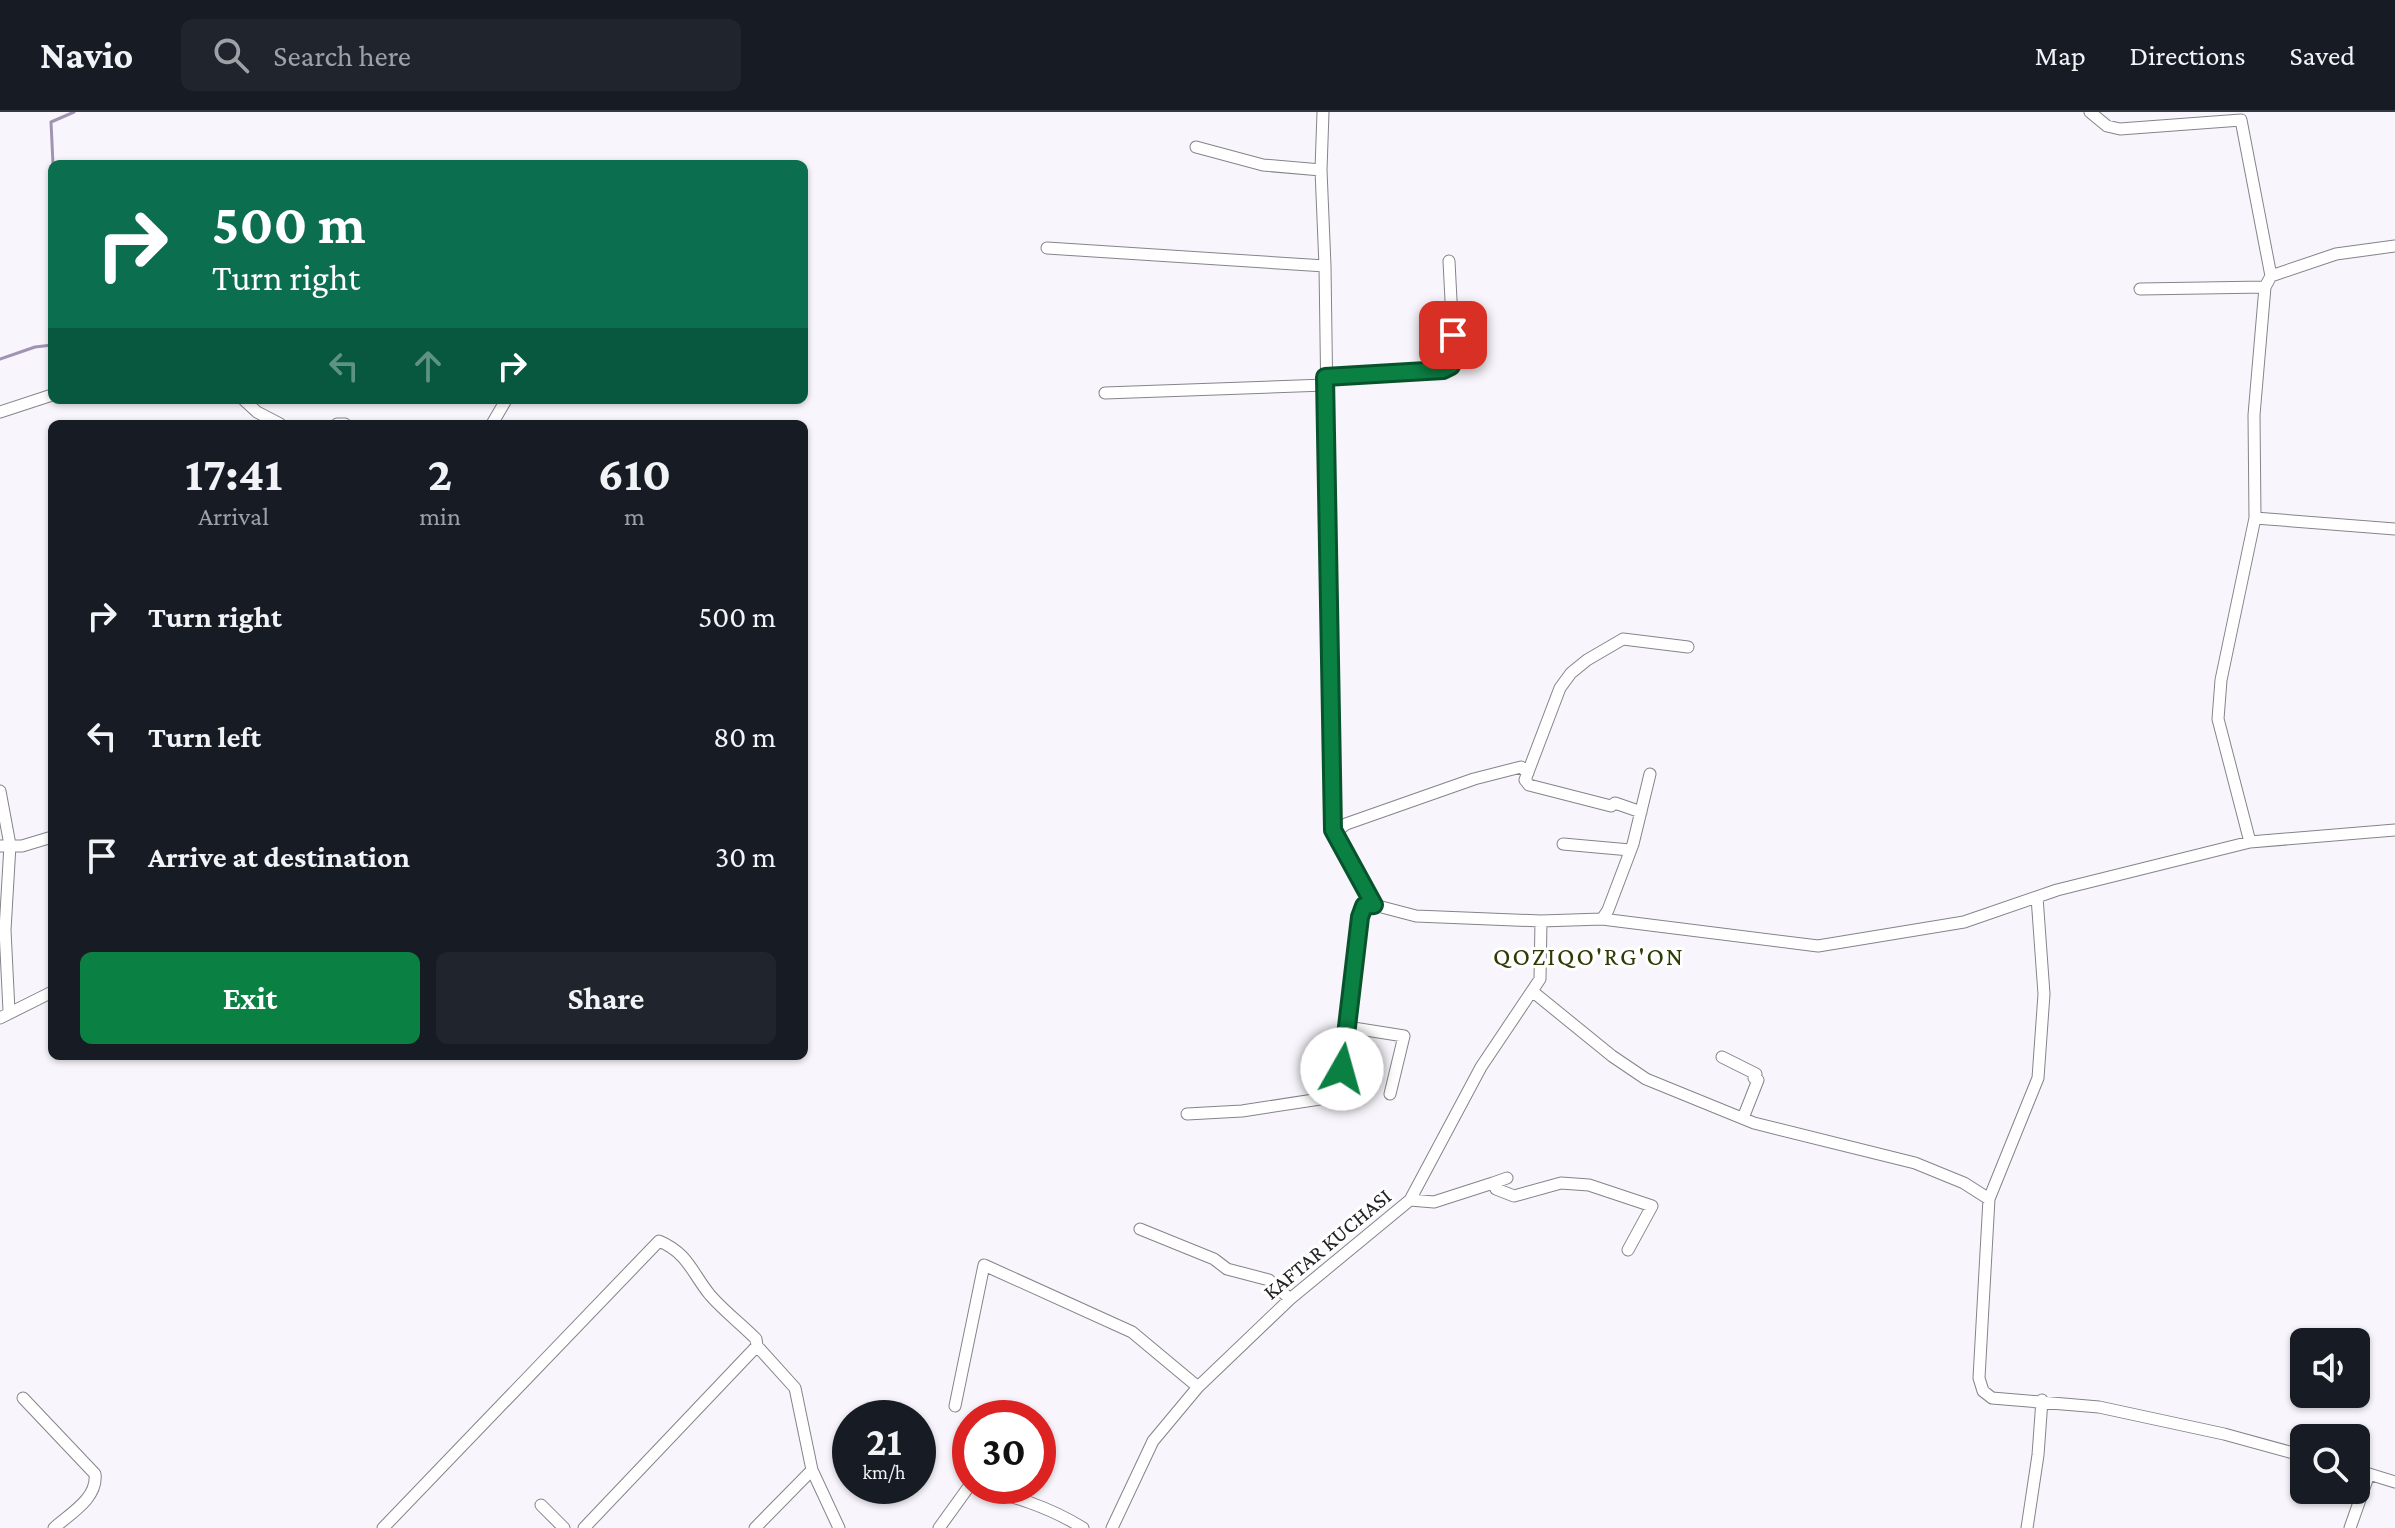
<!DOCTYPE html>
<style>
body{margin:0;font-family:"Crimson Pro",serif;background:#20242c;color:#f1f3f6;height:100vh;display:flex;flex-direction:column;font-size:30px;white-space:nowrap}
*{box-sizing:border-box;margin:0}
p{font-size:26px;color:#9ea1a6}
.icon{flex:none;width:44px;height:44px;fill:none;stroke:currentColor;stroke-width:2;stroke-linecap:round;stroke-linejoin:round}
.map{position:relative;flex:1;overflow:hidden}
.sheet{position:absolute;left:48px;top:308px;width:760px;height:640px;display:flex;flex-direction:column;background:#171b24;border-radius:12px;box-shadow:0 2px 6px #0004}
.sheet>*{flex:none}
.guide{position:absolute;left:48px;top:48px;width:760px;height:244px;border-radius:12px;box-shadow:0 2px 6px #0004;background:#0b6e4f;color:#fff;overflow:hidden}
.tools{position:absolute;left:2290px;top:1216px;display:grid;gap:16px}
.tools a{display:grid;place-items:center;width:80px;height:80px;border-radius:12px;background:#171b24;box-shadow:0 2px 6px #0004;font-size:40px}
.speed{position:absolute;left:832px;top:1288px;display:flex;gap:16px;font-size:40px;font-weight:700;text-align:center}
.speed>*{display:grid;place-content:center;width:104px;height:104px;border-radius:50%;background:#171b24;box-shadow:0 2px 6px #0004;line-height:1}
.speed small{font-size:20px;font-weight:400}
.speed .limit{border:12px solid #d22;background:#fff;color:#111}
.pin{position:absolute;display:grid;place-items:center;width:68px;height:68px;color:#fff;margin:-34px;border-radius:16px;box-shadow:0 4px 12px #0006}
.me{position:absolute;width:88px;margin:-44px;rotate:7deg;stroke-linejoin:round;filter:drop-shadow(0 0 6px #0008)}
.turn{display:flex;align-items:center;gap:28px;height:168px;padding:0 32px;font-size:36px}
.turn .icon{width:104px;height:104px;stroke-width:2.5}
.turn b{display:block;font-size:56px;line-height:68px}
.lanes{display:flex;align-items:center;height:76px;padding:0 32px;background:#0003;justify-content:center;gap:40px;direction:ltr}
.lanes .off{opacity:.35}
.eta{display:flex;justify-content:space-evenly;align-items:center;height:136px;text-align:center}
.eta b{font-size:48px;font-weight:700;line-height:56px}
.cta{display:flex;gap:16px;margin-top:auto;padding:16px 32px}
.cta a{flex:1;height:92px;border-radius:12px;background:#0b8043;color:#fff;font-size:32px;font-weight:700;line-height:92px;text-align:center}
.cta a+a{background:#20242c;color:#f1f3f6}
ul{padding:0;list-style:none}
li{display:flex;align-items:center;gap:24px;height:120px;padding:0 32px}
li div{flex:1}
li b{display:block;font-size:30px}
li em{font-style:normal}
header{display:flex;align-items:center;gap:48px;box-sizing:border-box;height:112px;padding:0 40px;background:#171b24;border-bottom:2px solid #363941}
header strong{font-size:38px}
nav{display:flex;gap:44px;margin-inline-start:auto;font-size:28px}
.search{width:560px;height:72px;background:#20242c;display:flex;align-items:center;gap:20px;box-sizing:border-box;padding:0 28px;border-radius:12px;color:#9ea1a6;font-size:30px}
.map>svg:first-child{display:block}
</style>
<header>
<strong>Navio</strong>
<div class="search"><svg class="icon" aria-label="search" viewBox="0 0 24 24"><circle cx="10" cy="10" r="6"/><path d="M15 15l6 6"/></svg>Search here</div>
<nav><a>Map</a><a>Directions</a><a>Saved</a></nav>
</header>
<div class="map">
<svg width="2395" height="1416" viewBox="0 0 2395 1416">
<rect width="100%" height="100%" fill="#f8f6fc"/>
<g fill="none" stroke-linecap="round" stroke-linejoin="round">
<path stroke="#a194b2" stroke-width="3" d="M53,52l-2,-42 23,-10
M0,247l35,-12 17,-2"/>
<g stroke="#868389" stroke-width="13">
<path id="minor" d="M1323,0l-2,58 4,96 8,564 41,75
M2090,0l17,14 13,3 121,-9 30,156 -6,11 -11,128 1,103 -34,162 -3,39 32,123
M1196,35l67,18 58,5
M1047,136l278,18
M2271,164l65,-22 59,-8
M2140,177l125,-2
M1325,265l118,-7 8,-4 3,-7 -5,-98
M1105,281l220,-8
M244,288l13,12 23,12
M0,300l52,-17
M337,312h8
M492,312l14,-24
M2255,406l140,11
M0,679l10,54 -5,85 4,81
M1641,700l-26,-9 -4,3 -82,-21 -4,-5 35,-92 11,-15 16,-13 36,-21 65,8
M1335,721l11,-9 128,-45 47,-12 7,6
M1563,732l67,6
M0,734h22l30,-9
M2037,785l7,97 -6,84 -49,121 -10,179 4,13 9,7 107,9 125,27 80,22
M1602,807l6,-9 25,-66 17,-70
M1532,879l80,65 34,23 108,44 161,40 49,20 25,16
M0,906l52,-26
M1347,915l57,9 -14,58
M1722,945l34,17 -2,4 4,2 -15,38
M1187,1002l55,-3 91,-14 2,-15 7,-13 18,-152 4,-11 10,-1 42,11 125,5 61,-2 216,27 146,-24 93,-32 193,-48 145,-12
M1493,1071l14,-5
M1410,1088l24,2 59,-19 3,6 18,7 47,-13 28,2 63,21 -24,44
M1140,1117l74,30 13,10 42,11 21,19
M23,1286l72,76c3,24 -24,39 -41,54
M955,1294l29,-141 148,67 66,55
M2356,1358l39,12
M973,1374c39,10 75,20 110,42
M541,1393l23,23
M383,1416l276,-287c29,12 33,32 51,54 14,16 31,29 46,44l1,7
M584,1416l173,-182 38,42 17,82
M755,1416l57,-58 27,58
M939,1416l31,-43
M1112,1416l41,-87 45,-54 92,-88 120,-99 71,-133 59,-88 1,-58
M2027,1416l11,-73 4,-55
M2350,1416l19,-54"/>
</g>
<use href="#minor" stroke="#fff" stroke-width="11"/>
</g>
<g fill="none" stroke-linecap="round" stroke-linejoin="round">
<g stroke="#07532c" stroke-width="20">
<path id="route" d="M1342,957l18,-152 4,-11 10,-1 -41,-75 -8,-453 118,-7 8,-4 3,-7 -1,-24"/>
</g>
<use href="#route" stroke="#0b8043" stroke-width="14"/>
</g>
<g text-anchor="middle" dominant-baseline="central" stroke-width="6" stroke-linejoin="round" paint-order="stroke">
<g font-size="22" fill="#222123" stroke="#fff">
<text transform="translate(1327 1132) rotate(-40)">KAFTAR KUCHASI</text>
</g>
<g font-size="26" letter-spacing="2" fill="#2c3c04" stroke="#fff">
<text x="1589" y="844">QOZIQO'RG'ON</text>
</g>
</g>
</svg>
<div class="tools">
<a><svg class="icon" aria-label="sound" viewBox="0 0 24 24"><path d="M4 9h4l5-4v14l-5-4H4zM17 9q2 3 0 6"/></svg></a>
<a><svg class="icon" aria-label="search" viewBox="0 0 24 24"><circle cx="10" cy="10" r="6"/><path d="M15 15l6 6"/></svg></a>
</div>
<div class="speed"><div>21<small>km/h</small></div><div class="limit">30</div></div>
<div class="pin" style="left:1453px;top:223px;background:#d93025"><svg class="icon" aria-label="arrive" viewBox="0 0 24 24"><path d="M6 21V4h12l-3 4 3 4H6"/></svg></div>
<svg class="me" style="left:1342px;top:957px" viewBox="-20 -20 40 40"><circle r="19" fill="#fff"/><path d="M0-13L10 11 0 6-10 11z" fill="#0b8043"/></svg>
<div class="guide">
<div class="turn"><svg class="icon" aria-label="right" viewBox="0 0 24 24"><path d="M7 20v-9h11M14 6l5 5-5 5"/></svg><div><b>500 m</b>Turn right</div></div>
<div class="lanes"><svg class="icon off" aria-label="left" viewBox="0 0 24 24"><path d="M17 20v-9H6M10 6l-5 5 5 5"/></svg><svg class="icon off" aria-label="ahead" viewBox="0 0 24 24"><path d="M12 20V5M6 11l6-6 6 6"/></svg><svg class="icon" aria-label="right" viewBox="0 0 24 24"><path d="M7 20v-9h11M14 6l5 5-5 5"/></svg></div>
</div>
<section class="sheet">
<div class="eta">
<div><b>17:41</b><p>Arrival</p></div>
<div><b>2</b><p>min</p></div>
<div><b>610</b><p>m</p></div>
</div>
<ul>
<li><svg class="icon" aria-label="right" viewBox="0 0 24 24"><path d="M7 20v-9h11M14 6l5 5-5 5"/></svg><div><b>Turn right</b></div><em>500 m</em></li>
<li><svg class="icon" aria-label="left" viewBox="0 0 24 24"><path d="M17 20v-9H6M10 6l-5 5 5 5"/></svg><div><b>Turn left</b></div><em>80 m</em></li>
<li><svg class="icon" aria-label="arrive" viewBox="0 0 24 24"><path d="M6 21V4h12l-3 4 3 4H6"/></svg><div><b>Arrive at destination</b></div><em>30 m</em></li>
</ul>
<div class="cta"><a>Exit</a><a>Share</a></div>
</section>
</div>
